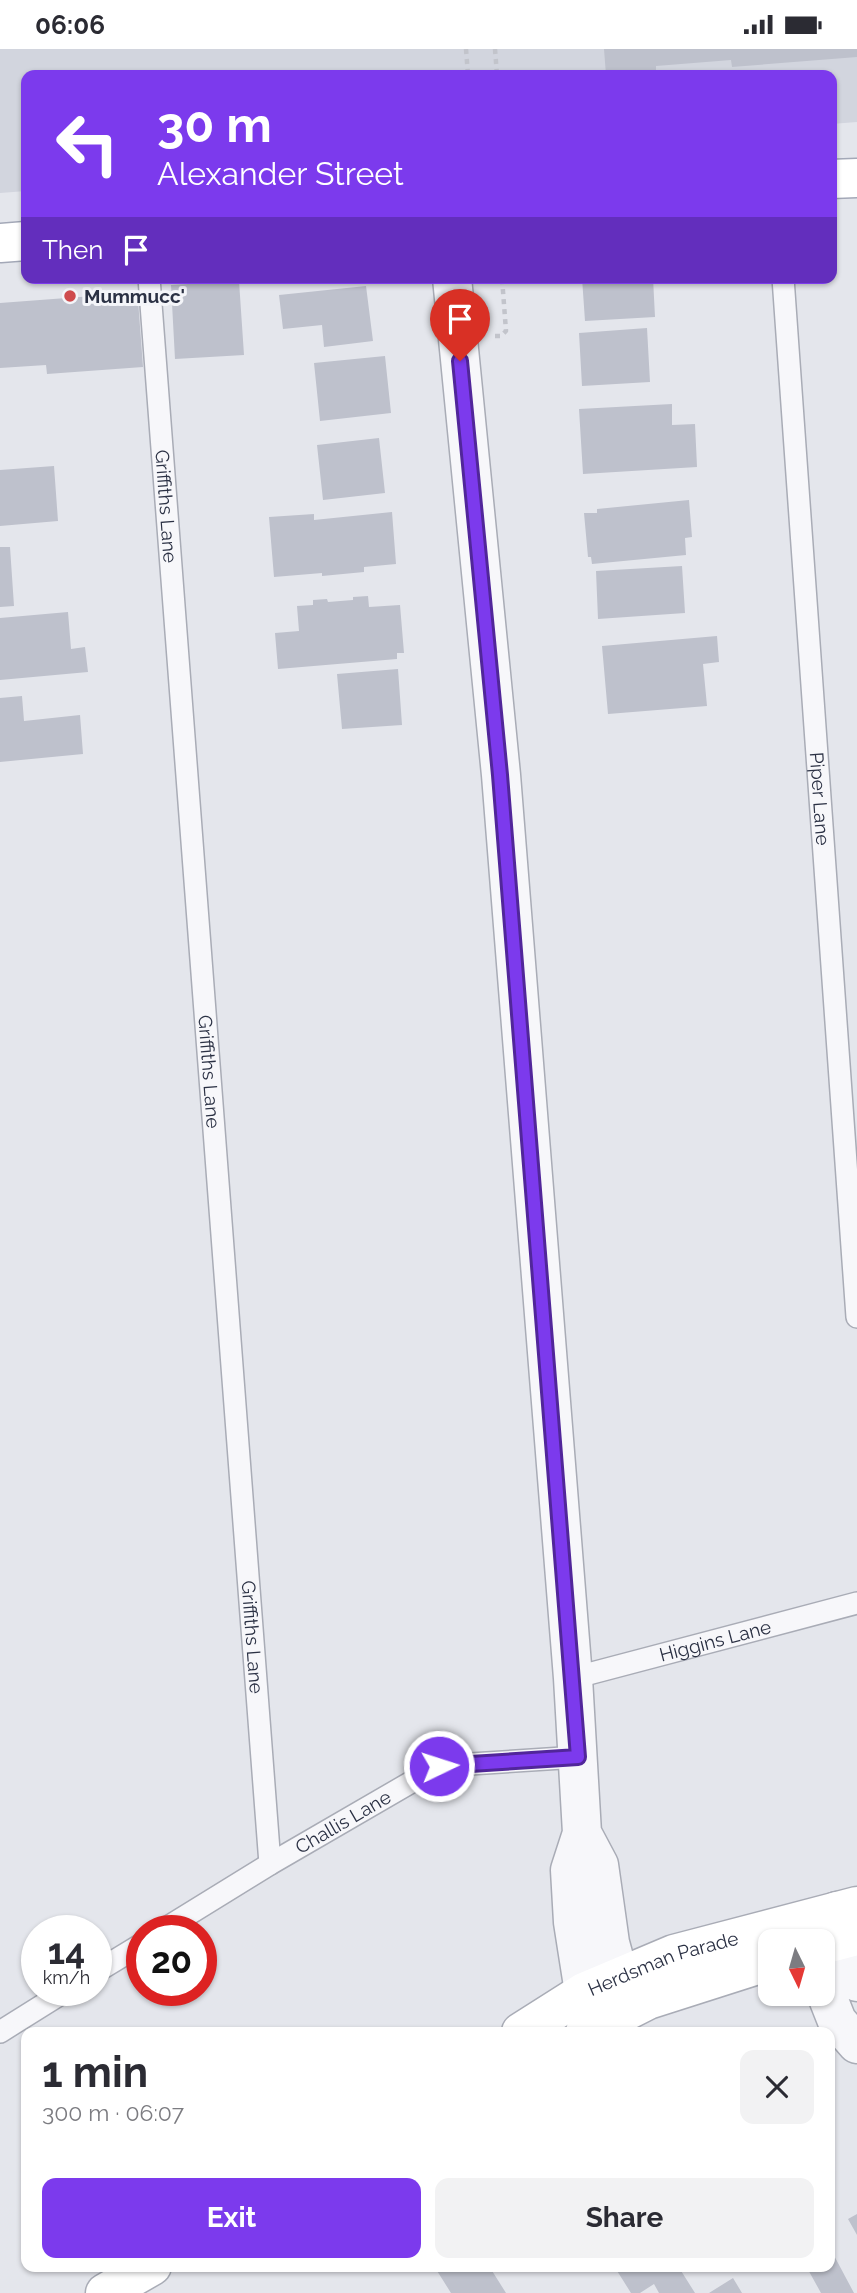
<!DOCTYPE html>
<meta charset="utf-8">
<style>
body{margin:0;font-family:Raleway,sans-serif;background:#f2f2f3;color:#2b2b33;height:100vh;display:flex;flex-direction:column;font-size:26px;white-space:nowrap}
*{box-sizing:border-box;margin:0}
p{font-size:23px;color:#7c7c81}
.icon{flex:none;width:38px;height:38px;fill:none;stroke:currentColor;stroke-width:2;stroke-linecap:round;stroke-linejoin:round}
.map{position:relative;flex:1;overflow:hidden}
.details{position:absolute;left:21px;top:1978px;width:814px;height:245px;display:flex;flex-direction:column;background:#fff;border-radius:14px;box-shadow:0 2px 5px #0004}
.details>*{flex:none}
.guide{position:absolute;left:21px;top:21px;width:816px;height:214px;border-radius:14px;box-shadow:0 2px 5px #0004;background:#7c3aed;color:#fff;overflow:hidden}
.needle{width:46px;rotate:175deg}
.tools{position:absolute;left:758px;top:1880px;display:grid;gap:14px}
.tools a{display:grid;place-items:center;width:77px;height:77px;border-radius:14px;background:#fff;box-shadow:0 2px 5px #0004;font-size:35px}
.speed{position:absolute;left:21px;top:1866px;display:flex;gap:14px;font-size:35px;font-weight:700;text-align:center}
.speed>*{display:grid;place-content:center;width:91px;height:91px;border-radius:50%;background:#fff;box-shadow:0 2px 5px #0004;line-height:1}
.speed small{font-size:18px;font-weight:400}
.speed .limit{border:10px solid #d22;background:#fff;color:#111}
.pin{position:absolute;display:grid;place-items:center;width:60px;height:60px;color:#fff;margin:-72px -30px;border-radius:50% 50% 50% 0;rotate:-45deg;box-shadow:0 0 7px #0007}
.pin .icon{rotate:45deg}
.me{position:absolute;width:77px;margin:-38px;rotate:86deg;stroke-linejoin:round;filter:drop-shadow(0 0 5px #0008)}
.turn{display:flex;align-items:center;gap:24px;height:147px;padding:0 21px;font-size:32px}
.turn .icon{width:91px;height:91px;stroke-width:2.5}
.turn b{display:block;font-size:49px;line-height:60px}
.then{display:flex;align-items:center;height:66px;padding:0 21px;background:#0003;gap:14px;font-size:26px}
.round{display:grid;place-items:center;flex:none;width:74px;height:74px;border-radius:14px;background:#f2f2f3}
.summary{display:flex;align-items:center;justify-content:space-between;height:119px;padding:0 21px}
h1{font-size:42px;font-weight:700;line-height:52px}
.cta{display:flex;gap:14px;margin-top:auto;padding:14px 21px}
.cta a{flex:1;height:80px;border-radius:14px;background:#7c3aed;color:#fff;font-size:28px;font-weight:700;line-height:80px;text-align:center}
.cta a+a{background:#f2f2f3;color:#2b2b33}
.status{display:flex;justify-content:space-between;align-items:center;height:49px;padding:0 35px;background:#fff;direction:ltr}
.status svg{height:19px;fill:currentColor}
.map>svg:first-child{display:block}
</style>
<div class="status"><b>06:06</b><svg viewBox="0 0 49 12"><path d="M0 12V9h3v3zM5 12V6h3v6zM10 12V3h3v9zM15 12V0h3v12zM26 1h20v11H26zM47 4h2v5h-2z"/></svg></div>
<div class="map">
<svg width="857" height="2244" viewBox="0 0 857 2244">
<rect width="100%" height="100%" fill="#e4e6ec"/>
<path fill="#d2d5de" d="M0,0h857v73l-26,2v-49h-805v116l-26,2z"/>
<path fill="#bec1cc" d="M604,0h253v8l-125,10 -1,-7 -75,6v7l-50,2z
M582,229h71l2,39 -70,4z
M239,232l5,74 -69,4 -4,-74z
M366,237l7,55 -49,6 -2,-22 -39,4 -4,-34z
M133,244v8l5,-1 5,67 -96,7 -1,-9 -46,3v-65z
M647,279l3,54 -68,4 -3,-53z
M385,307l6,57 -71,8 -6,-58z
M672,355v21l23,-1 2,43 -114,7 -4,-65z
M379,389l6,55 -62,7 -6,-55z
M54,417l4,55 -58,5v-56z
M689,451l3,37 -7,1 1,17 -94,9 -1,-7h-3l-4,-44h13v-4z
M392,463l4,52 -32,3v5l-42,4v-3l-48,4 -5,-60 45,-3v6z
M0,498h10l4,59 -14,1z
M682,517l3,47 -87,6 -2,-48z
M368,547l1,11 31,-2 4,48h-7v6l-119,10 -3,-36 24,-2 -2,-25 16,-1v-5l14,-1 1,3 25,-2v-3z
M68,563l3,37 14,-2 3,25 -88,8v-62z
M717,587l2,26 -16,2 4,42 -99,8 -6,-68z
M398,620l4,56 -60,4 -5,-55z
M22,647l2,25 56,-6 3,39 -83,8v-64z
M857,2165v21l-9,-16z
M830,2199l24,45h-33l-15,-27h24z
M434,2217h55l17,27h-55z
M614,2217h64l17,27h-36l-5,-9 -14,9h-9z
M733,2229l9,15h-33z"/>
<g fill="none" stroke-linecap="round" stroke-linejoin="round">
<g stroke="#a9acb6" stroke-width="24">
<g id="lane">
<path id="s1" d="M149,229l121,1586"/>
<path id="s2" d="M783,229l74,1039"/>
<path id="s3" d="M573,1629l284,-75"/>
<path id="s4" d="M163,1881l107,-66 169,-98 139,-9"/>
<path d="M96,1923l46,-28"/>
<path d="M0,1983l67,-42"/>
</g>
</g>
<g stroke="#a9acb6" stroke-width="41">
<path id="street" d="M452,229l49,497 72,903 9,155 -12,37 3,52 11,70 12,31
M582,1784l17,32 11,78 18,66
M837,1862l20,71
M822,1934l15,38 20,23"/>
</g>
<g stroke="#a9acb6" stroke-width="41">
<g id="secondary">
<path d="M822,1896l35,-9"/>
<path id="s5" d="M521,1983l63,-40 90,-38 183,-48"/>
<path d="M585,1983l63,-32 122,-39"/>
<path d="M105,2244l47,-27"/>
</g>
</g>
<g stroke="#a3a8b7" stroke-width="41">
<path id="primary" d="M831,130l26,-1
M0,194l26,-2"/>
</g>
<path stroke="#c2c4cb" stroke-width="4.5" stroke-dasharray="5 5" stroke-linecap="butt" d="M466,0l2,26
M495,0l2,26
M495,287h6l5,-5 -4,-53"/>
<use href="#lane" stroke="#f7f7fa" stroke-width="21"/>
<use href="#street" stroke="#f7f7fa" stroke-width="38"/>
<use href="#secondary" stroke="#fff" stroke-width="38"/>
<use href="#primary" stroke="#fff" stroke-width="38"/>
</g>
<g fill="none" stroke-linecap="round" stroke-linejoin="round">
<g stroke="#51269a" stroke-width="18">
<path id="route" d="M439,1717l139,-9 -78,-982 -40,-414"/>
</g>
<use href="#route" stroke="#7c3aed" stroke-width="12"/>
</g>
<circle fill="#cf4b4d" stroke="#f4f5f9" stroke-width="2.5" cx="70" cy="247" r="7"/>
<g text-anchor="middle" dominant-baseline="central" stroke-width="6" stroke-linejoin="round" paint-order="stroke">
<g font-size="19" font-weight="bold" fill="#2b3144" stroke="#f4f5f9" text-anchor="start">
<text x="84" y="247">Mummucc'</text>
</g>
<g font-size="19" fill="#2b3144" stroke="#f4f5f9">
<text stroke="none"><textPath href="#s1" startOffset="229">Griffiths Lane</textPath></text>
<text stroke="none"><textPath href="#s2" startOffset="522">Piper Lane</textPath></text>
<text stroke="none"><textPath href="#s1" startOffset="796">Griffiths Lane</textPath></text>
<text stroke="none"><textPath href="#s1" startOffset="1363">Griffiths Lane</textPath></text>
<text stroke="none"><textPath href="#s3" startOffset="147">Higgins Lane</textPath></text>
<text stroke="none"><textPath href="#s4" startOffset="210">Challis Lane</textPath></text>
<text stroke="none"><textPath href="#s5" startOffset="159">Herdsman Parade</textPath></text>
</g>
</g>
</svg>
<div class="tools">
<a><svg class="needle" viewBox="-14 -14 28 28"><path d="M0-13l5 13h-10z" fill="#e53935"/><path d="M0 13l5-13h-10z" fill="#7c7c81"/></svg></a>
</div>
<div class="speed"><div>14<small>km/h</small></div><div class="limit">20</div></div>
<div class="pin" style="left:460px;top:312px;background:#d93025"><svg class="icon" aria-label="arrive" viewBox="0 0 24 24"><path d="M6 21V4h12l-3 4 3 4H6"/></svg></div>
<svg class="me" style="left:439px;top:1717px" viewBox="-20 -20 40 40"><circle r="17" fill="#7c3aed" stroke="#fff" stroke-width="3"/><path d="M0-11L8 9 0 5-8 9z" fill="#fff"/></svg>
<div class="guide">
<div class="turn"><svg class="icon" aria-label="left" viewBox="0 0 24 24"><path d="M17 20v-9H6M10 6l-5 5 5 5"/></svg><div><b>30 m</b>Alexander Street</div></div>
<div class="then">Then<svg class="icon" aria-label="arrive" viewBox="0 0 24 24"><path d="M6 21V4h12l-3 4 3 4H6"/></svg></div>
</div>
<section class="details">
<div class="summary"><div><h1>1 min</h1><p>300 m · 06:07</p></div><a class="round"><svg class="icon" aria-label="close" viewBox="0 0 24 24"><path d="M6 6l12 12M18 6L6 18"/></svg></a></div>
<div class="cta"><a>Exit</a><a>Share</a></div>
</section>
</div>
